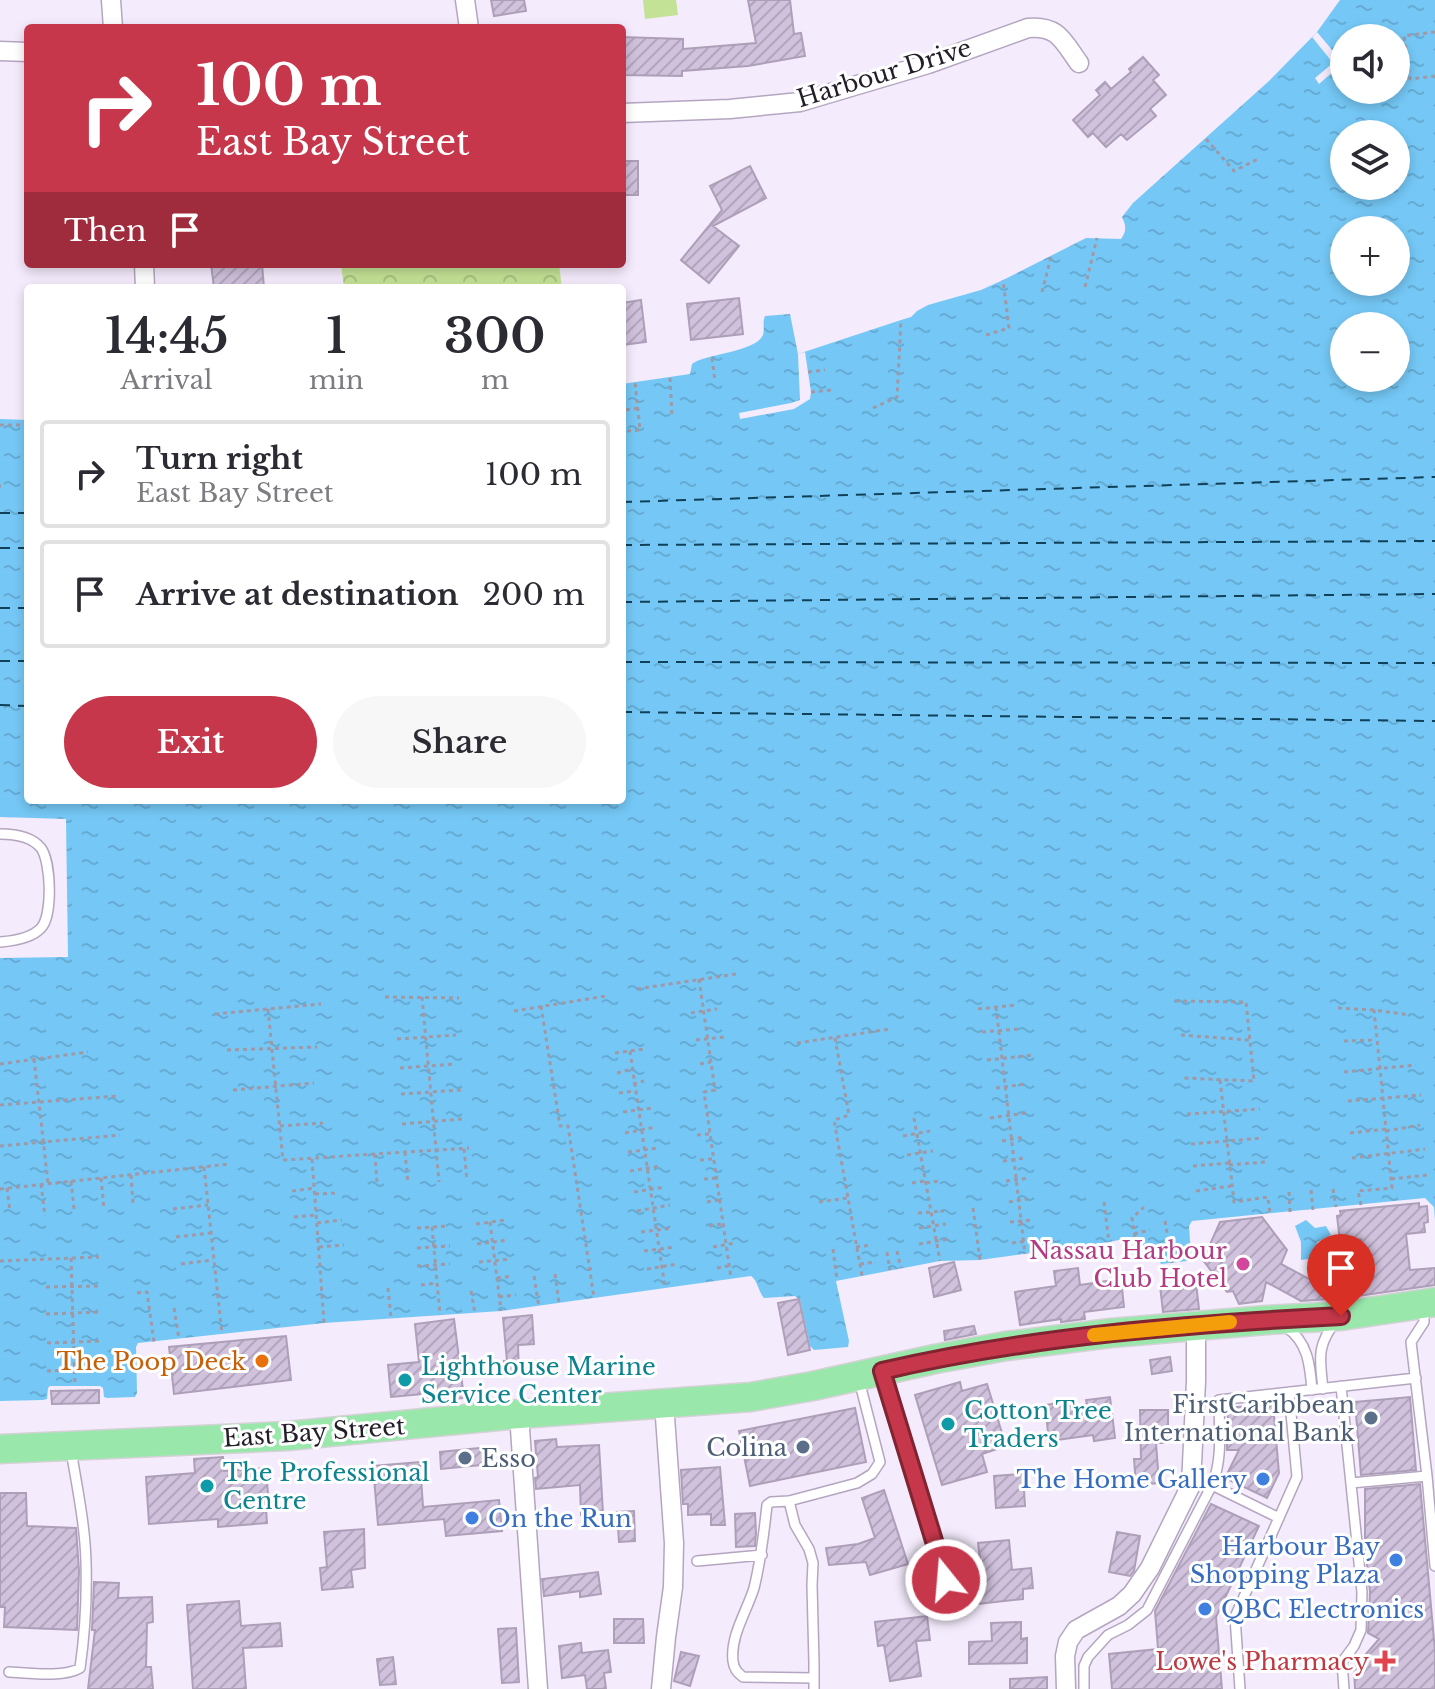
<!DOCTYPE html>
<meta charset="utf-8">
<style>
body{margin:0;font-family:"Libre Baskerville",serif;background:#f7f7f7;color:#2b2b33;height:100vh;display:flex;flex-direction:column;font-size:30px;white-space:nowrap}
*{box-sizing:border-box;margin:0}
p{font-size:26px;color:#7c7c81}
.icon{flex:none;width:44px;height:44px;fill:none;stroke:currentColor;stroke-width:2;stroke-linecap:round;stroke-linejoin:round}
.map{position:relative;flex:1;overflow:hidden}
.sheet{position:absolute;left:24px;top:284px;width:602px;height:520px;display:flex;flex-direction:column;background:#fff;border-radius:8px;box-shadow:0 4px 12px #0003}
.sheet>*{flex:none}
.guide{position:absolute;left:24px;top:24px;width:602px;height:244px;border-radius:8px;box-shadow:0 4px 12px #0003;background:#c7374b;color:#fff;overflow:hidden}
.tools{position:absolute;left:1330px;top:24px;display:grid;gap:16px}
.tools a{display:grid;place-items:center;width:80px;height:80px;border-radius:50%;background:#fff;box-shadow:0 4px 12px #0003;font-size:40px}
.pin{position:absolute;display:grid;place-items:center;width:68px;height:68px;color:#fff;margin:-82px -34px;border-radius:50% 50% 50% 0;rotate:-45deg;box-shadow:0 0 8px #0007}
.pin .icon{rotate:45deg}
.me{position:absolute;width:88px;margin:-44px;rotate:343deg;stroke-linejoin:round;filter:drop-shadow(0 0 6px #0008)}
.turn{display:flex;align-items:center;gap:28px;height:168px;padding:0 40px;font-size:36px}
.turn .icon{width:104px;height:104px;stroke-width:2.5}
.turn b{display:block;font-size:56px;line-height:68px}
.then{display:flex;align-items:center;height:76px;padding:0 40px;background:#0003;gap:16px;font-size:30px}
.eta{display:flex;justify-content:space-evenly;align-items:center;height:136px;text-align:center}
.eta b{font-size:48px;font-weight:600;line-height:56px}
.primary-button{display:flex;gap:16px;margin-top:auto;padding:16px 40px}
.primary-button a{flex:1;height:92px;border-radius:48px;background:#c7374b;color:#fff;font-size:32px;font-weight:600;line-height:92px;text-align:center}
.primary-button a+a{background:#f7f7f7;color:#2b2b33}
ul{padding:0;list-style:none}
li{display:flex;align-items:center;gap:24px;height:108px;margin:0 16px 12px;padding:0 24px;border:4px solid #e1e1e2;border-radius:8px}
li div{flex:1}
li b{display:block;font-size:30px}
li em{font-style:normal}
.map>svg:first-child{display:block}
</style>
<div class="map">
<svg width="1435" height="1689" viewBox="0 0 1435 1689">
<defs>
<pattern id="forest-crowns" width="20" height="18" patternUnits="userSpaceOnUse" patternTransform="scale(2)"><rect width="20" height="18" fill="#c4e295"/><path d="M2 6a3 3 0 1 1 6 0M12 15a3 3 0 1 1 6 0" fill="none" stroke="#a8c180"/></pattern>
<pattern id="water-ripples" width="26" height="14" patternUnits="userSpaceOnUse" patternTransform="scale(2)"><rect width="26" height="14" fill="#75c8f6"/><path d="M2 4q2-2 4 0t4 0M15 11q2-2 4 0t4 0" fill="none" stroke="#65abd3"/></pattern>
<pattern id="building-hatch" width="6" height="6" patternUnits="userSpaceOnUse" patternTransform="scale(2)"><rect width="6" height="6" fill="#d0c1dc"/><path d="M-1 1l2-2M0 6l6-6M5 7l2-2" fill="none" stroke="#b2a5bd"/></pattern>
</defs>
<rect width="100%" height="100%" fill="#f4ebfc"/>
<path fill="url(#forest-crowns)" d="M341,264h218l3,24h-218z"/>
<path fill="#c4e295" d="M643,0h33l2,15 -33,4z"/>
<path fill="url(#water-ripples)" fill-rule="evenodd" d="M1340,0h95v1220l-1,-13 -9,-9 -233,23 -3,5 2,29 -4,6 -26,3 -5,-11h-14l-5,-4 -3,-12 -25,5 -129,18 -40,1 -104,20 13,60 -1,6 -34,3 -4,-4 -10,-46 -5,-4 -31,2c-6,-7 -6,-17 -13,-22l-250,35 -177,12 -186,20 -2,4 1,46 -2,4 -28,1 -3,-1 -1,-9 -3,-2h-50l-2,2 -1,11 -4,1 -43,1v-443l68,-1 -2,-138 -66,-2v-398l28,1v380h594v-416l68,-10 2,-10c12,-10 64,-12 71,-29 2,-7 -1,-12 2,-19l25,-2 8,40 103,-34 10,-3 6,-6 11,-6 53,-15 22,-10 83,-42 35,1c6,-8 5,-14 1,-22l11,-14 136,-122 48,-49zM1344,38h52v52h-52zM1344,134h52v52h-52zM1344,230h52v52h-52zM1344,326h52v52h-52z
M1306,1220l9,8 11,-2 5,9 -14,7 -1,16 -15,2v-18l-6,-16z"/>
<path fill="#f4ebfc" d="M1317,32l26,31 -24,21 -4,-6 18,-15 -21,-26z
M805,352l6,40 -1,7 -16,10 -54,10 -1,-6 52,-10 9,-3 -2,-46z"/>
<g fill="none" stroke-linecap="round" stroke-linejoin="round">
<path stroke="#114158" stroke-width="2" stroke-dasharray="10 8" stroke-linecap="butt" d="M622,502l813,-25
M0,513h28
M622,545l813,-4
M0,548h28
M622,602l813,-8
M0,608h28
M0,661h28
M622,662l813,1
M0,705l28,1
M622,712l813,9"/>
</g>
<path fill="url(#building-hatch)" stroke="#ae9fb9" stroke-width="2" d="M491,0h33l2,11 -32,5z
M748,0h42l4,34 7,-1 4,23 -57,10 -66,5v5l-60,-1v-38l61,2v10l73,-6z
M1143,57l16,18 -6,5 13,15 -16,14 6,7 -29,24 -6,-6 -15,13 -13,-14 -5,4 -15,-17 27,-25 -4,-5 9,-8 6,7 20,-17 -2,-3z
M622,161h16v34h-16z
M750,166l16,32 -53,28 26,20 -30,37 -28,-23 41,-50 -12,-24z
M211,264h51l2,24h-50z
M739,298l4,36 -52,6 -4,-36z
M641,300l5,42 -24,3v-42z
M1419,1203v4l8,-1 1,16 -4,1 1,9 -19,2 4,36 25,-2v17l-91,13 -43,3 -35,-19 -4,19 -23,3 -6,-13 -6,1 -24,-32 17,-38 42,-5 25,33 -6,14 32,17 52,-6 -4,-36 -21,2 -3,-25 4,-1 -1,-4z
M954,1262l7,28 -27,7 -5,-29z
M1078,1268l2,17 41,-6 3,28 -40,5 1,7 -24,3v-3l-41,6 -5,-33 41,-6 -2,-15z
M1196,1283l3,26 -36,3 -3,-26z
M799,1299l11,51 -22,5 -10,-52z
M532,1315l2,29 -16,1 1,27 -15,1v-12h3l-4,-43z
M454,1319l10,79 -40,5 -1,-9 -32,3 -3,-32 31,-3 -4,-38z
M974,1326l2,8 -31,6 -1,-9z
M286,1336l5,44 -117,14 -5,-47z
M1170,1357l2,14 -20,3 -2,-14z
M960,1382l2,9 25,-7 19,62 -24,8 5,18 -45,13 -27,-90z
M99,1390v13l-47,1 -1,-13z
M1110,1397l5,41 -21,3 -1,-6 -44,6 -4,-36 14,-2v4l28,-3 -1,-4z
M1410,1397l6,73 -55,5 -6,-73z
M1273,1404l6,69 -12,25 -42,-20 14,-28h-12v-20h2l-2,-22z
M855,1408l11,54 -116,24 -11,-55z
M1140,1410h28v33h-12l3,40 -23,2 -2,-26h7z
M556,1439l1,8 42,-2 4,68 -22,2 -1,-30 -44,4 -1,-11 3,-1 -3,-36z
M489,1447l2,17 -50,5 -1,-17z
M223,1457l1,14 42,-3 2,26h-3l2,29 -49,4v-8l-69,5 -3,-47 49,-4 -1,-14z
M420,1462l3,45 76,-7 3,31 -56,5 -2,-17 -66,6 -5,-59z
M720,1467l5,58h-14v-11l-23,1v-11h-5l-2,-34z
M1023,1474l2,32 -29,2 -2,-32z
M1420,1484l15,167v38h-80l-1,-21 25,-29 -11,-6 2,-41 -5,-46v-57z
M884,1490l24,74 -38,11 -4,-13 -37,3 -3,-17 32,-4 17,-6 -13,-40z
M0,1493h26l1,33 49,2 3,43 -2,59 -73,-3 1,-20h-5z
M1211,1504l48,22 -43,91 6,72h-110l-3,-35 49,-5 -3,-38z
M634,1511l1,30 -16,1 -2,-30z
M755,1513l1,20 -1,13 -19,1 -1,-33z
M364,1529l1,39 -14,2 2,17 -31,3 -2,-22 7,-1 -3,-35z
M1117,1532l23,4 -6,35 -4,5 -21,-4z
M1009,1540l3,30 19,-2 2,20 -10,1v10l-45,5 -1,-10h-5l-2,-25 11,-1 -3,-25z
M598,1572l3,22 -21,3v-6l-36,5 -2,-17z
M94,1582l25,1 -1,15 34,-1 1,25 -6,1 -1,44h5l2,22h-65l7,-59h-3z
M239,1601l2,25 39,-3 2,23 -39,2 3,41h-53l-6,-84z
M927,1616l3,24 -14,1 5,35 -31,5 -6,-36 -6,1 -3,-24z
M614,1619h29l1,24h-30z
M1021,1622v17l6,-1v25l-58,1v-22l23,-1 -1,-18z
M516,1628l3,54 -17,1 -4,-54z
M581,1643l1,10 26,-3 3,22 -7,1 2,16h-19l-2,-14 -23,3 -3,-32z
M681,1652l18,4 -9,30 -16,-5z
M393,1657l3,27 -16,1 -3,-26z
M1047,1677v12h-37v-10z"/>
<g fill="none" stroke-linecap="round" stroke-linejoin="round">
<g stroke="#b4a6c0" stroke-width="12">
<path id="service" d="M0,834c14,0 32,3 41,14 10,14 12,67 0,80 -9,10 -28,13 -41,14
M1424,1307v15l-13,20 16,134 8,90
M1286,1327c22,15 24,38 26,63
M883,1376l72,233
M1341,1386l21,206 -1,38 -7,16 -12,16 2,27
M1323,1389c-3,-30 -7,-43 13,-68
M1351,1483l76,-7
M1212,1485l67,33
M789,1501l6,24 14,24 4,14 -1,22 2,78v26
M697,1561l65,-6
M9,1672c20,1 55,6 71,-4 5,-35 7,-71 6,-106 -1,-38 -9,-75 -15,-112
M814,1678l-71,-1c-6,-5 -9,-8 -10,-16 -3,-25 14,-50 21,-73 7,-28 10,-55 13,-83l4,-3 18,-1 68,-18 15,-9 8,-12 -21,-82
M1084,1689v-23l4,-9 20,-22 20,-10 19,-15 65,-125c11,-26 7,-56 7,-85l197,-22
M1240,1689l-5,-72 62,-140 -8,-85"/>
</g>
<g stroke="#b4a6c0" stroke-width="21">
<path id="minor" d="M111,0l2,28
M465,0l4,28
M0,51l28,1
M622,113l108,-4 70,-7 128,-38 100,-36c30,-3 35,13 51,35
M144,264l1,24
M519,1414l19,275
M661,1689l5,-52 7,-50 1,-44 -10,-140
M1066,1689l-1,-33 3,-14 8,-12 43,-24 13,-12 18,-26 41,-83 5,-104v-56"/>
</g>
<g stroke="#d3d2d4" stroke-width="31">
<path id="trunk" d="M0,1449l287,-13 232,-22 232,-17 62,-11 122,-27 71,-13 105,-13 156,-13 74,-4 94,-14"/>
</g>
<path stroke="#9f98a6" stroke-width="3" stroke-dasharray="4 4" stroke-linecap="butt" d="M1435,32l-31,4 6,43 25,-3
M1206,139l28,32 24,-12
M1085,287l12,-49
M1042,292l9,-35
M986,335l23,-7 -6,-48
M712,358l3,23
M808,372l17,-2
M670,378l2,38
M811,392l21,-2
M873,408l24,-11 4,-77
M626,410l12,-2
M0,425h28
M627,431l13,-1 -5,-48
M0,486h1
M699,979l16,111 -11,2 27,186
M637,989l99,-15
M385,997l74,1
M422,997l17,185
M1175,1001l71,1 8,79 -70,-3
M541,1006l19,120h8l26,172
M996,1007l29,247
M1338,1008l36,2 36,5
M268,1009l15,151 186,-12
M978,1009l38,-4
M514,1011l92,-15
M691,1013l26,-4
M215,1014l106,-10
M982,1032l37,-3
M1181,1035l68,5
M835,1038l14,77 -15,5 28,156
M397,1039l59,-4
M696,1040l28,-3
M1344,1041l32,-1
M797,1043l93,-14
M227,1050l90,-3
M630,1051l35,237
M615,1053l29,-4
M34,1059l14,124
M987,1060l47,-5
M0,1064l88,-12
M700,1064l11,-2
M400,1068l56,-4
M1344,1072l72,-7
M617,1073l15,-4
M1220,1080l14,122 34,-5 2,17
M633,1084l11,-3
M996,1088l30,-4
M233,1090l81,-7
M619,1093l15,-2
M401,1094l60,-4
M1348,1101l73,-6
M0,1105l118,-9
M623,1112l29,-4
M1187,1114l73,-5
M914,1118l26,143
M990,1118l36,-5
M402,1124l60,-5
M280,1126l43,-3
M1386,1131l34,-6
M625,1133l31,-6
M1350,1133l36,-4
M697,1135l12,-1
M903,1136l27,-5
M1002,1141l22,-4
M1191,1144l72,-6
M0,1146l120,-11
M464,1149l3,32
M405,1152l3,31
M628,1152l30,-4
M375,1154l2,29
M907,1155l26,-4
M1352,1158l73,-9
M312,1159l12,164
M700,1160l12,-1
M1003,1161l22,-3
M1229,1165l36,-3
M1193,1166l36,-3
M204,1167l18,167
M630,1171l31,-5
M131,1175l2,28
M101,1178l3,31
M704,1179l12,-1
M1391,1179l36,-4
M71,1181l3,28
M1006,1181l23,-3
M912,1183l12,-2
M926,1183l13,-2
M41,1184l4,32
M7,1188l3,24
M0,1189l229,-25
M1333,1189l3,18
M1311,1190l2,20
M292,1191l23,-3
M1196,1191l35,-5
M634,1192l31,-5
M1289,1192l1,20
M315,1194l23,-1
M707,1202l12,-2
M819,1202l28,-4
M1009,1202l19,-3
M1104,1202l5,40
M1361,1205l-3,-14 34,-3 -18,-178
M973,1208l7,52
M173,1209l35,-4
M637,1211l33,-6
M918,1213l26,-2
M294,1217l22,-2
M1165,1221l7,42
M490,1222l11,89
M1010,1222l22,-2
M317,1223l25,-3
M476,1224l30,-4
M709,1226l12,-2
M432,1227l8,88
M417,1228l30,-2
M919,1228l27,-4
M641,1232l31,-4
M1134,1234l16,-4
M176,1237l35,-4
M1135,1237l-3,-19 12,-11
M1012,1243l23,-3
M477,1244l31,-4
M919,1244l30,-5
M319,1247l25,-2
M713,1247l22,-4
M856,1247l16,-2
M417,1248l33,-2
M833,1249l4,31
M644,1251l31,-4
M897,1251l4,17
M887,1252l3,18
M71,1258l4,128
M0,1261l99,-4
M479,1262l32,-3
M181,1264l32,-4
M860,1264l16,-2
M417,1266l33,-2
M717,1268l11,-2
M647,1269l31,-5
M555,1274l4,29
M534,1276l5,31
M497,1278l16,-2
M421,1285l15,-2
M46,1287l53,-1
M388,1288l3,30
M471,1291l4,22
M137,1293l10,-1 7,50
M499,1297l17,-2
M174,1308l5,31
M46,1314l55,-2
M47,1343l56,-2
M47,1371l57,-2"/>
<use href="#service" stroke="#fff" stroke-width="9"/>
<use href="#minor" stroke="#fff" stroke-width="18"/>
<use href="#trunk" stroke="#9ae7ac" stroke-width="28"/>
</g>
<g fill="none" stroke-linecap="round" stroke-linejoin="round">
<g stroke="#812431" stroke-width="20">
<path id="route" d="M946,1580l-64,-209c150,-35 305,-47 459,-55"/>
</g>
<use href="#route" stroke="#c7374b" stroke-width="14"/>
<path stroke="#f59e0b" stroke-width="14" d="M1094,1335l136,-13"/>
</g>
<circle fill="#d1479c" stroke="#fff" stroke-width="3" cx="1243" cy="1264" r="8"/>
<circle fill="#e8710a" stroke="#fff" stroke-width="3" cx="262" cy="1361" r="8"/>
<g fill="#0f9aa8" stroke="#fff" stroke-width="3">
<circle cx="405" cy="1380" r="8"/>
<circle cx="948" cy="1424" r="8"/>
<circle cx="207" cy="1486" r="8"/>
</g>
<g fill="#5c6f8a" stroke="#fff" stroke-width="3">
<circle cx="1371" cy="1418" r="8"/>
<circle cx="803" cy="1447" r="8"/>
<circle cx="465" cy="1458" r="8"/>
</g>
<g fill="#3f7fe0" stroke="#fff" stroke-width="3">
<circle cx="1263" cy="1479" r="8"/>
<circle cx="472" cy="1518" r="8"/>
<circle cx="1396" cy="1560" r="8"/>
<circle cx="1205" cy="1609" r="8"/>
</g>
<path fill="#e0444e" stroke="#fff" stroke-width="3" d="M1381 1649h8v8h8v8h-8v8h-8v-8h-8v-8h8z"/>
<g text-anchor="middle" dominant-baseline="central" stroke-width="6" stroke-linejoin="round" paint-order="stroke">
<g font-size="24" fill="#221d27" stroke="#fff">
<text transform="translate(884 73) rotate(-17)">Harbour Drive</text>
<text transform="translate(314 1432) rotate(-4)">East Bay Street</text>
</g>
<g font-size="24" fill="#b23c85" stroke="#fff" text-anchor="end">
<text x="1227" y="1250">Nassau Harbour<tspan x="1227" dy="28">Club Hotel</tspan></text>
</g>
<g font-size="24" fill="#c56008" stroke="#fff" text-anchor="end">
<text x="246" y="1361">The Poop Deck</text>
</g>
<g font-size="24" fill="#0d838f" stroke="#fff" text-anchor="start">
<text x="421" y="1366">Lighthouse Marine<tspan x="421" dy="28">Service Center</tspan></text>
<text x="964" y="1410">Cotton Tree<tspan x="964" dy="28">Traders</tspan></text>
<text x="223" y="1472">The Professional<tspan x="223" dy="28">Centre</tspan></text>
</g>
<g font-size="24" fill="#4e5e75" stroke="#fff" text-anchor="end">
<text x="1355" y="1404">FirstCaribbean<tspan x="1355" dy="28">International Bank</tspan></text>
<text x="787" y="1447">Colina</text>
<text x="481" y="1458" text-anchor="start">Esso</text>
</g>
<g font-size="24" fill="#366cbe" stroke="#fff" text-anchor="end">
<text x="1247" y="1479">The Home Gallery</text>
<text x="488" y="1518" text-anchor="start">On the Run</text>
<text x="1380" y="1546">Harbour Bay<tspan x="1380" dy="28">Shopping Plaza</tspan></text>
<text x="1221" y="1609" text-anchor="start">QBC Electronics</text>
</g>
<g font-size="24" fill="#be3a42" stroke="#fff" text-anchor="end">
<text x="1369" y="1661">Lowe's Pharmacy</text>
</g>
</g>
</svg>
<div class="tools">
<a><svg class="icon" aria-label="sound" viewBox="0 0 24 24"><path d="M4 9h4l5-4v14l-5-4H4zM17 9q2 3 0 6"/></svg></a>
<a><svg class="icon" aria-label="layers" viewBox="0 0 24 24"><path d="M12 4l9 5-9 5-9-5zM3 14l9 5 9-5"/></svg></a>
<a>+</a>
<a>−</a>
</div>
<div class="pin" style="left:1341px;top:1316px;background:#d93025"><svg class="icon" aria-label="arrive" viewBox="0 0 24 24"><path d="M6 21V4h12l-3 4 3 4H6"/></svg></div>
<svg class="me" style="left:946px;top:1580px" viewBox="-20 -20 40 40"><circle r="17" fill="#c7374b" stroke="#fff" stroke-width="3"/><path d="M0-11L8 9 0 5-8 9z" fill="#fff"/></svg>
<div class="guide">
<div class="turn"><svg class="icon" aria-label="right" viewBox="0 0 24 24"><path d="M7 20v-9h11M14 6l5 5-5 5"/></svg><div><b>100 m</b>East Bay Street</div></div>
<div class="then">Then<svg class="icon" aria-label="arrive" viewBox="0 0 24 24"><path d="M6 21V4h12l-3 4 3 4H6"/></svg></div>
</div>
<section class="sheet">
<div class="eta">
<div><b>14:45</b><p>Arrival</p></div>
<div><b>1</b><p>min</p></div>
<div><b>300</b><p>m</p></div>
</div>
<ul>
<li><svg class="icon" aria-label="right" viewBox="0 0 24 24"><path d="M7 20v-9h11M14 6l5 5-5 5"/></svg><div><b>Turn right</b><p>East Bay Street</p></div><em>100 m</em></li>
<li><svg class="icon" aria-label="arrive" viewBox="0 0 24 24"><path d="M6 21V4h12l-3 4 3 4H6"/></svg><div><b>Arrive at destination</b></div><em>200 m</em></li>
</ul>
<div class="primary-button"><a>Exit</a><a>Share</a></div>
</section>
</div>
